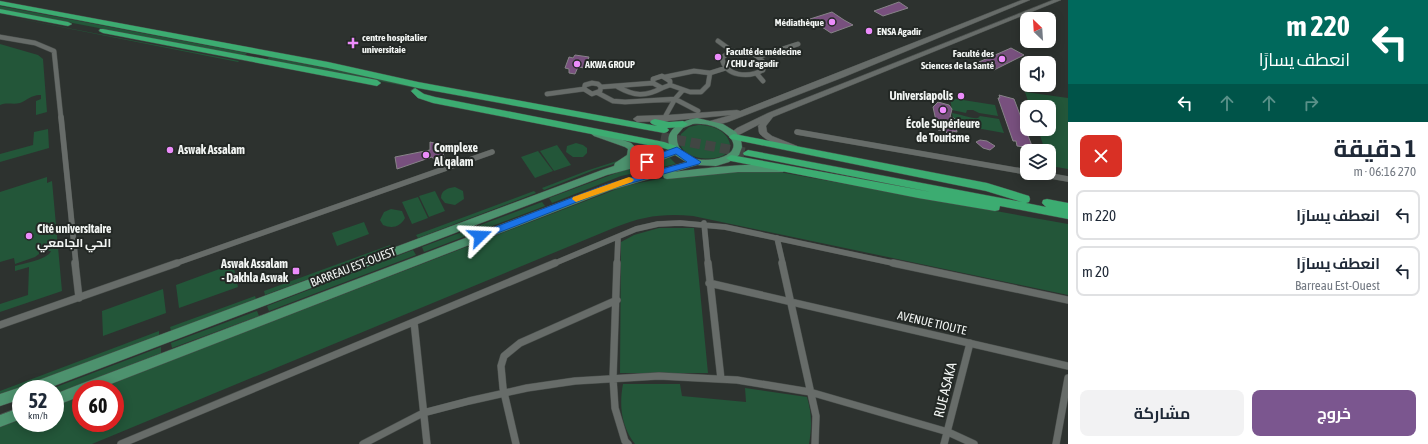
<!DOCTYPE html>
<html lang="ar">
<meta charset="utf-8">
<style>
body{margin:0;font-family:"Asap Condensed",Cairo,sans-serif;background:#f2f2f3;color:#1f2937;direction:rtl;height:100vh;display:flex;flex-direction:column;font-size:15px;white-space:nowrap}
*{box-sizing:border-box;margin:0}
p{font-size:13px;color:#747a83}
.icon{flex:none;width:22px;height:22px;fill:none;stroke:currentColor;stroke-width:2;stroke-linecap:round;stroke-linejoin:round}
.map{position:relative;flex:1;overflow:hidden;direction:ltr}
.panel{display:flex;flex-direction:column;background:#fff;width:360px}
.panel>*{flex:none}
.banner{background:#00695c;color:#fff;overflow:hidden}
.needle{width:26px;rotate:335deg}
.fabs{position:absolute;left:1020px;top:12px;display:grid;gap:8px}
.fabs a{display:grid;place-items:center;width:36px;height:36px;border-radius:8px;background:#fff;box-shadow:0 2px 10px #0003;font-size:20px}
.speed{position:absolute;left:12px;top:380px;display:flex;gap:8px;font-size:20px;font-weight:700;text-align:center}
.speed>*{display:grid;place-content:center;width:52px;height:52px;border-radius:50%;background:#fff;box-shadow:0 2px 10px #0003;line-height:1}
.speed small{font-size:10px;font-weight:400}
.speed .limit{border:6px solid #d22;background:#fff;color:#111}
.pin{position:absolute;display:grid;place-items:center;width:34px;height:34px;color:#fff;margin:-17px;border-radius:8px;box-shadow:0 2px 6px #0006}
.me{position:absolute;width:44px;margin:-22px;rotate:69deg;stroke-linejoin:round;filter:drop-shadow(0 0 3px #0008)}
.turn{display:flex;align-items:center;gap:14px;height:84px;padding:0 12px;font-size:18px}
.turn .icon{width:52px;height:52px;stroke-width:2.5}
.turn b{display:block;font-size:28px;line-height:34px}
.lanes{display:flex;align-items:center;height:38px;padding:0 12px;background:#0003;justify-content:center;gap:20px;direction:ltr}
.lanes .off{opacity:.35}
.round{display:grid;place-items:center;flex:none;width:42px;height:42px;border-radius:8px;background:#f2f2f3}
.headline{display:flex;align-items:center;justify-content:space-between;height:68px;padding:0 12px}
h1{font-size:24px;font-weight:700;line-height:30px}
.primary-button{display:flex;gap:8px;margin-top:auto;padding:8px 12px}
.primary-button a{flex:1;height:46px;border-radius:8px;background:#7b568f;color:#fff;font-size:16px;font-weight:700;line-height:46px;text-align:center}
.primary-button a+a{background:#f2f2f3;color:#1f2937}
ul{padding:0;list-style:none}
li{display:flex;align-items:center;gap:12px;height:50px;margin:0 8px 6px;padding:0 4px;border:2px solid #e0e1e3;border-radius:8px}
li div{flex:1}
li b{display:block;font-size:15px}
li em{font-style:normal}
main{display:flex;flex:1;min-height:0}
.map>svg:first-child{display:block}
</style>
<main>
<section class="panel">
<div class="banner">
<div class="turn"><svg class="icon" aria-label="left" viewBox="0 0 24 24"><path d="M17 20v-9H6M10 6l-5 5 5 5"/></svg><div><b>220 m</b>انعطف يسارًا</div></div>
<div class="lanes"><svg class="icon" aria-label="left" viewBox="0 0 24 24"><path d="M17 20v-9H6M10 6l-5 5 5 5"/></svg><svg class="icon off" aria-label="ahead" viewBox="0 0 24 24"><path d="M12 20V5M6 11l6-6 6 6"/></svg><svg class="icon off" aria-label="ahead" viewBox="0 0 24 24"><path d="M12 20V5M6 11l6-6 6 6"/></svg><svg class="icon off" aria-label="right" viewBox="0 0 24 24"><path d="M7 20v-9h11M14 6l5 5-5 5"/></svg></div>
</div>
<div class="headline"><div><h1>1 دقيقة</h1><p>270 m · 06:16</p></div><a class="round" style="background:#d93025;color:#fff"><svg class="icon" aria-label="close" viewBox="0 0 24 24"><path d="M6 6l12 12M18 6L6 18"/></svg></a></div>
<ul>
<li><svg class="icon" aria-label="left" viewBox="0 0 24 24"><path d="M17 20v-9H6M10 6l-5 5 5 5"/></svg><div><b>انعطف يسارًا</b></div><em>220 m</em></li>
<li><svg class="icon" aria-label="left" viewBox="0 0 24 24"><path d="M17 20v-9H6M10 6l-5 5 5 5"/></svg><div><b>انعطف يسارًا</b><p>Barreau Est-Ouest</p></div><em>20 m</em></li>
</ul>
<div class="primary-button"><a>خروج</a><a>مشاركة</a></div>
</section>
<div class="map">
<svg width="1068" height="444" viewBox="0 0 1068 444">
<rect width="100%" height="100%" fill="#2d322f"/>
<path fill="#235639" d="M0,6l247,47 -3,3 -244,-47z
M0,15l239,46 -1,1z
M0,44l38,11 5,4 4,53 -11,3v-14l5,-2v-4c-8,-1 -14,5 -21,8 -7,2 -13,-1 -20,2z
M269,57l169,33 -1,2 -21,-4 -149,-28z
M1025,92l43,6v71l-18,-3 -1,-15h-4l-7,-22h11v-22h-19z
M950,98l45,7 3,11 -19,-3 -6,-3h-6l-1,3 -14,-3z
M952,113c8,1 20,6 26,5l2,-2 19,3 5,14 -50,-9z
M698,125c13,0 29,5 32,19l-3,9c-15,12 -55,4 -46,-19l8,-7z
M48,129l1,19 -49,14v-8l33,-9 1,-13z
M576,143l7,2 4,3v5l-4,4h-10l-7,-5 1,-6z
M557,145l14,20 -17,6 -14,-20z
M538,151l15,20 -18,7 -14,-21z
M670,158l6,6 -55,12 -69,27 -3,-5 70,-26z
M623,159l-6,4 -23,7 -50,20 -2,-2 47,-18z
M768,170l300,54v71l-375,-79c-27,-3 -51,0 -77,11l-524,217h-92v-18l21,-8v5h34v-18l26,-10v28h34v-34h-18l525,-202c48,-13 96,-14 146,-17z
M47,177v6l5,-2 10,110 -62,21v-8l28,-9 1,-28 -14,4v-5c10,-3 32,-6 36,-15h-8l-8,6 -20,7 -1,-6 -14,4v-70z
M455,187l8,4 1,8 -9,6 -10,-2 -4,-5c0,-8 7,-10 14,-11z
M435,191l10,20 -16,6 -10,-21z
M534,191l2,2 -118,45 -2,-3z
M418,197l10,21 -16,6 -10,-22z
M542,202l3,4 -121,46 -2,-5z
M391,209l11,2 3,7c-5,9 -13,11 -22,7l-3,-5 4,-8z
M364,222l5,12 -32,12 -5,-13z
M659,228h35l14,145h-88l1,-131 13,-7z
M390,245l2,3 -127,47 -1,-4z
M413,250l3,5 -147,56 -2,-5z
M233,264l5,23 -59,21 -3,-23z
M163,289l3,24 -63,23 -1,-25z
M255,296l1,3 -85,32 -1,-4z
M257,311l2,5 -87,32 -1,-5z
M159,331v4l-159,60v-4z
M161,347v6l-106,41v-5h-4z
M623,384h57l2,12 64,6 -1,-14 62,9c5,17 5,30 2,47h-174c-14,-18 -16,-39 -12,-60z"/>
<path fill="#78507e" stroke="#878388" d="M899,2l9,6 -25,8 -9,-5z
M832,12l12,8 9,5 -22,8 -21,-14z
M1011,48l13,7 -30,15 -15,-8z
M575,55l14,2 -4,11 -7,-1 -3,7 -6,-1v-4l-4,-1 4,-11 4,1z
M999,95l15,4 18,47 -7,-1v2l-8,-1 -1,-5h-3l-15,-43h2z
M938,102l11,3 3,4 -2,8 4,1 3,14 -5,-1 1,4 -6,-1 -1,-3 -8,-1 -5,-23z
M980,140l7,1 8,5 -5,4 -7,-2 -7,-6z
M430,142l12,3 2,13 -8,4 -4,-5 -35,12 -2,-12 35,-7z"/>
<g fill="none" stroke-linecap="round" stroke-linejoin="round">
<path stroke="#414643" stroke-width="10" stroke-dasharray="10 5" stroke-linecap="butt" d="M661,137l87,16"/>
<g stroke="#4a4f4c" stroke-width="5.5">
<path id="street-far2" d="M0,37l35,6 19,8 7,67
M718,41l14,10
M736,51c11,0 20,2 27,11v8c-14,8 -38,7 -41,-12l7,-6z
M758,57l40,-13
M757,74l6,7
M662,76l8,5v4l-8,3 -9,-5v-4z
M665,77l29,-6 16,2
M592,83l6,1 3,3 -1,4 -8,3 -8,-5 1,-4z
M670,85l20,7h11l7,-7 2,-12 16,-5
M601,87l52,-4
M618,87c16,9 27,10 44,1
M598,93l15,8 12,1 50,-3 23,12
M547,94l37,-5
M666,115l9,-16 8,-9"/>
</g>
<g stroke="#4a4f4c" stroke-width="6">
<path id="street-far1" d="M61,117l15,147
M797,132l230,40
M1034,173l34,6
M704,223l4,41
M777,238l6,26
M174,264l318,-112
M553,264l83,-35 22,-5 22,-1 45,4 172,37
M617,264l1,-27"/>
</g>
<g stroke="#4a4f4c" stroke-width="8">
<path id="street" d="M75,263l4,35
M617,263l-4,115 2,30 10,33 3,3
M708,263l13,116
M782,263l34,153 -1,28
M893,263l175,37
M709,283l359,83
M414,322l13,122
M0,325l177,-62
M121,444l434,-181
M363,444l60,-31 46,-12 58,-13 48,-7 84,-5 78,4 73,12 138,40 26,12
M516,444l-13,-56 -2,-22 3,-10 16,-13 97,-43
M944,444l26,-101
M1056,444l12,-66"/>
</g>
<g stroke="#4a4f4c" stroke-width="1">
<path id="secondary" d="M1022,0h8l-186,77 -116,45 -15,4 -4,-3 1,-2 21,-6 -63,6 -31,1 -4,-3 4,-3 31,-1 69,-5 3,1z
M1053,0h8l-288,117 -7,9 1,6 5,4 25,10 1,2 -1,2c-7,1 -31,-9 -36,-15 -3,-2 -2,-6 -3,-9l2,-2 -25,13 -3,1 -4,-3 9,-7 31,-15z"/>
</g>
<g stroke="#4a4f4c" stroke-width="1">
<path id="primary" d="M697,118l26,6 13,8 5,8 1,7 -3,8 -10,7 -13,4 -19,-1 -23,7c16,-2 102,-14 111,-2l-2,2h-45l-71,7 -3,-1 -1,-3 -52,15 -513,199h-17v7l-26,10v-12l28,-11 522,-198 81,-23 -11,-7 -15,6 -53,14 -561,214h-25v10l-21,7v-12l21,-7 4,2 2,-4 4,-2 571,-213 12,-4 1,-3 12,-8 1,-6 -3,-2 -31,-11 -5,-4 1,-2h6l35,13c8,6 7,13 0,19l23,-6 17,-7c-10,-18 11,-29 26,-31zM693,124c11,-1 24,2 32,9 33,25 -40,40 -47,11 -1,-2 -1,-6 -1,-9l6,-7z
M21,407v12l-21,8v-12z"/>
</g>
<g stroke="#4a4f4c" stroke-width="1">
<path id="highway" d="M0,1l328,61 90,20 239,44 -5,-2 -2,-2 2,-2 3,-1 14,3 14,-1 5,3 -5,3 -16,1 2,2 -2,2 -3,1 -246,-45 -90,-20 -328,-63z
M0,9l68,13 4,2 -4,2 -68,-13z
M100,29h3l274,51 4,3 -4,3 -274,-53 -4,-2z
M415,88l9,6 11,3 229,45 15,5 2,2 -5,3 -13,-4 -230,-45 -15,-5 -7,-7z
M734,134l253,49 42,13 1,3 -1,3 -3,1 20,4 -4,-4 1,-3 4,-1 21,4v16l-68,-13 -1,4 -4,1 -77,-13 -187,-37 -5,-3 5,-3 200,37 -187,-37 -1,-2 5,-3 274,52 -36,-11 -255,-52 -2,-2 2,-2z"/>
</g>
<use href="#street-far2" stroke="#676c69" stroke-width="4.5"/>
<use href="#street-far1" stroke="#676c69" stroke-width="5.5"/>
<use href="#street" stroke="#676c69" stroke-width="7"/>
<use href="#secondary" fill="#676c69" fill-rule="evenodd"/>
<use href="#primary" fill="#4d926e" fill-rule="evenodd"/>
<use href="#highway" fill="#3cac71" fill-rule="evenodd"/>
</g>
<path fill="#1a73e8" stroke="#114b97" d="M677,147c3,2 21,13 24,15l-2,2 -89,25 -130,51 -4,-4 1,-2 128,-49 82,-23 -11,-8 -29,10 -4,-2 1,-3z"/>
<path fill="#f59e0b" d="M629,177l3,1 2,2 -2,2 -56,20 -4,-3 1,-2z"/>
<g fill="#ec8cfb" stroke="#232825" stroke-width="1.5">
<circle cx="832" cy="22" r="4"/>
<circle cx="869" cy="31" r="4"/>
<path d="M351 37h4v4h4v4h-4v4h-4v-4h-4v-4h4z"/>
<circle cx="718" cy="57" r="4"/>
<circle cx="1002" cy="59" r="4"/>
<circle cx="577" cy="64" r="4"/>
<circle cx="961" cy="96" r="4"/>
<circle cx="943" cy="110" r="4"/>
<circle cx="170" cy="150" r="4"/>
<circle cx="426" cy="155" r="4"/>
<circle cx="29" cy="236" r="4"/>
<rect x="292" y="267" width="8" height="8" rx="2"/>
</g>
<g text-anchor="middle" dominant-baseline="central" stroke-width="4" stroke-linejoin="round" paint-order="stroke">
<g font-size="10" font-weight="bold" fill="#f2f5f3" stroke="#232825" text-anchor="start">
<text x="824" y="22" text-anchor="end">Médiathèque</text>
<text x="877" y="31">ENSA Agadir</text>
<text x="362" y="37">centre hospitalier<tspan x="362" dy="12">universitaie</tspan></text>
<text x="726" y="51">Faculté de médecine<tspan x="726" dy="12">/ CHU d'agadir</tspan></text>
<text x="994" y="53" text-anchor="end">Faculté des<tspan x="994" dy="12">Sciences de la Santé</tspan></text>
<text x="585" y="64">AKWA GROUP</text>
</g>
<g font-size="12" font-weight="bold" fill="#f2f5f3" stroke="#232825" text-anchor="start">
<text x="953" y="96" text-anchor="end">Universiapolis</text>
<text x="943" y="124" text-anchor="middle">École Supérieure<tspan x="943" dy="14">de Tourisme</tspan></text>
<text x="434" y="148">Complexe<tspan x="434" dy="14">Al qalam</tspan></text>
<text x="178" y="150">Aswak Assalam</text>
<text x="37" y="229">Cité universitaire<tspan x="37" dy="14">الحي الجامعي</tspan></text>
<text x="288" y="264" text-anchor="end">Aswak Assalam<tspan x="288" dy="14">- Dakhla Aswak</tspan></text>
</g>
<g font-size="12" fill="#f2f5f3" stroke="#232825">
<text transform="translate(353 267) rotate(-21)">BARREAU EST-OUEST</text>
<text transform="translate(932 323) rotate(13)">AVENUE TIOUTE</text>
</g>
<g font-size="14" fill="#f2f5f3" stroke="#232825">
<text transform="translate(945 390) rotate(-76)">RUE ASAKA</text>
</g>
</g>
</svg>
<div class="fabs">
<a><svg class="needle" viewBox="-14 -14 28 28"><path d="M0-13l5 13h-10z" fill="#e53935"/><path d="M0 13l5-13h-10z" fill="#747a83"/></svg></a>
<a><svg class="icon" aria-label="sound" viewBox="0 0 24 24"><path d="M4 9h4l5-4v14l-5-4H4zM17 9q2 3 0 6"/></svg></a>
<a><svg class="icon" aria-label="search" viewBox="0 0 24 24"><circle cx="10" cy="10" r="6"/><path d="M15 15l6 6"/></svg></a>
<a><svg class="icon" aria-label="layers" viewBox="0 0 24 24"><path d="M12 4l9 5-9 5-9-5zM3 14l9 5 9-5"/></svg></a>
</div>
<div class="speed"><div>52<small>km/h</small></div><div class="limit">60</div></div>
<div class="pin" style="left:647px;top:162px;background:#d93025"><svg class="icon" aria-label="arrive" viewBox="0 0 24 24"><path d="M6 21V4h12l-3 4 3 4H6"/></svg></div>
<svg class="me" style="left:480px;top:236px" viewBox="-20 -20 40 40"><path d="M0-17L14 15 0 8-14 15z" fill="#1a73e8" stroke="#fff" stroke-width="4"/></svg>
</div>
</main>
